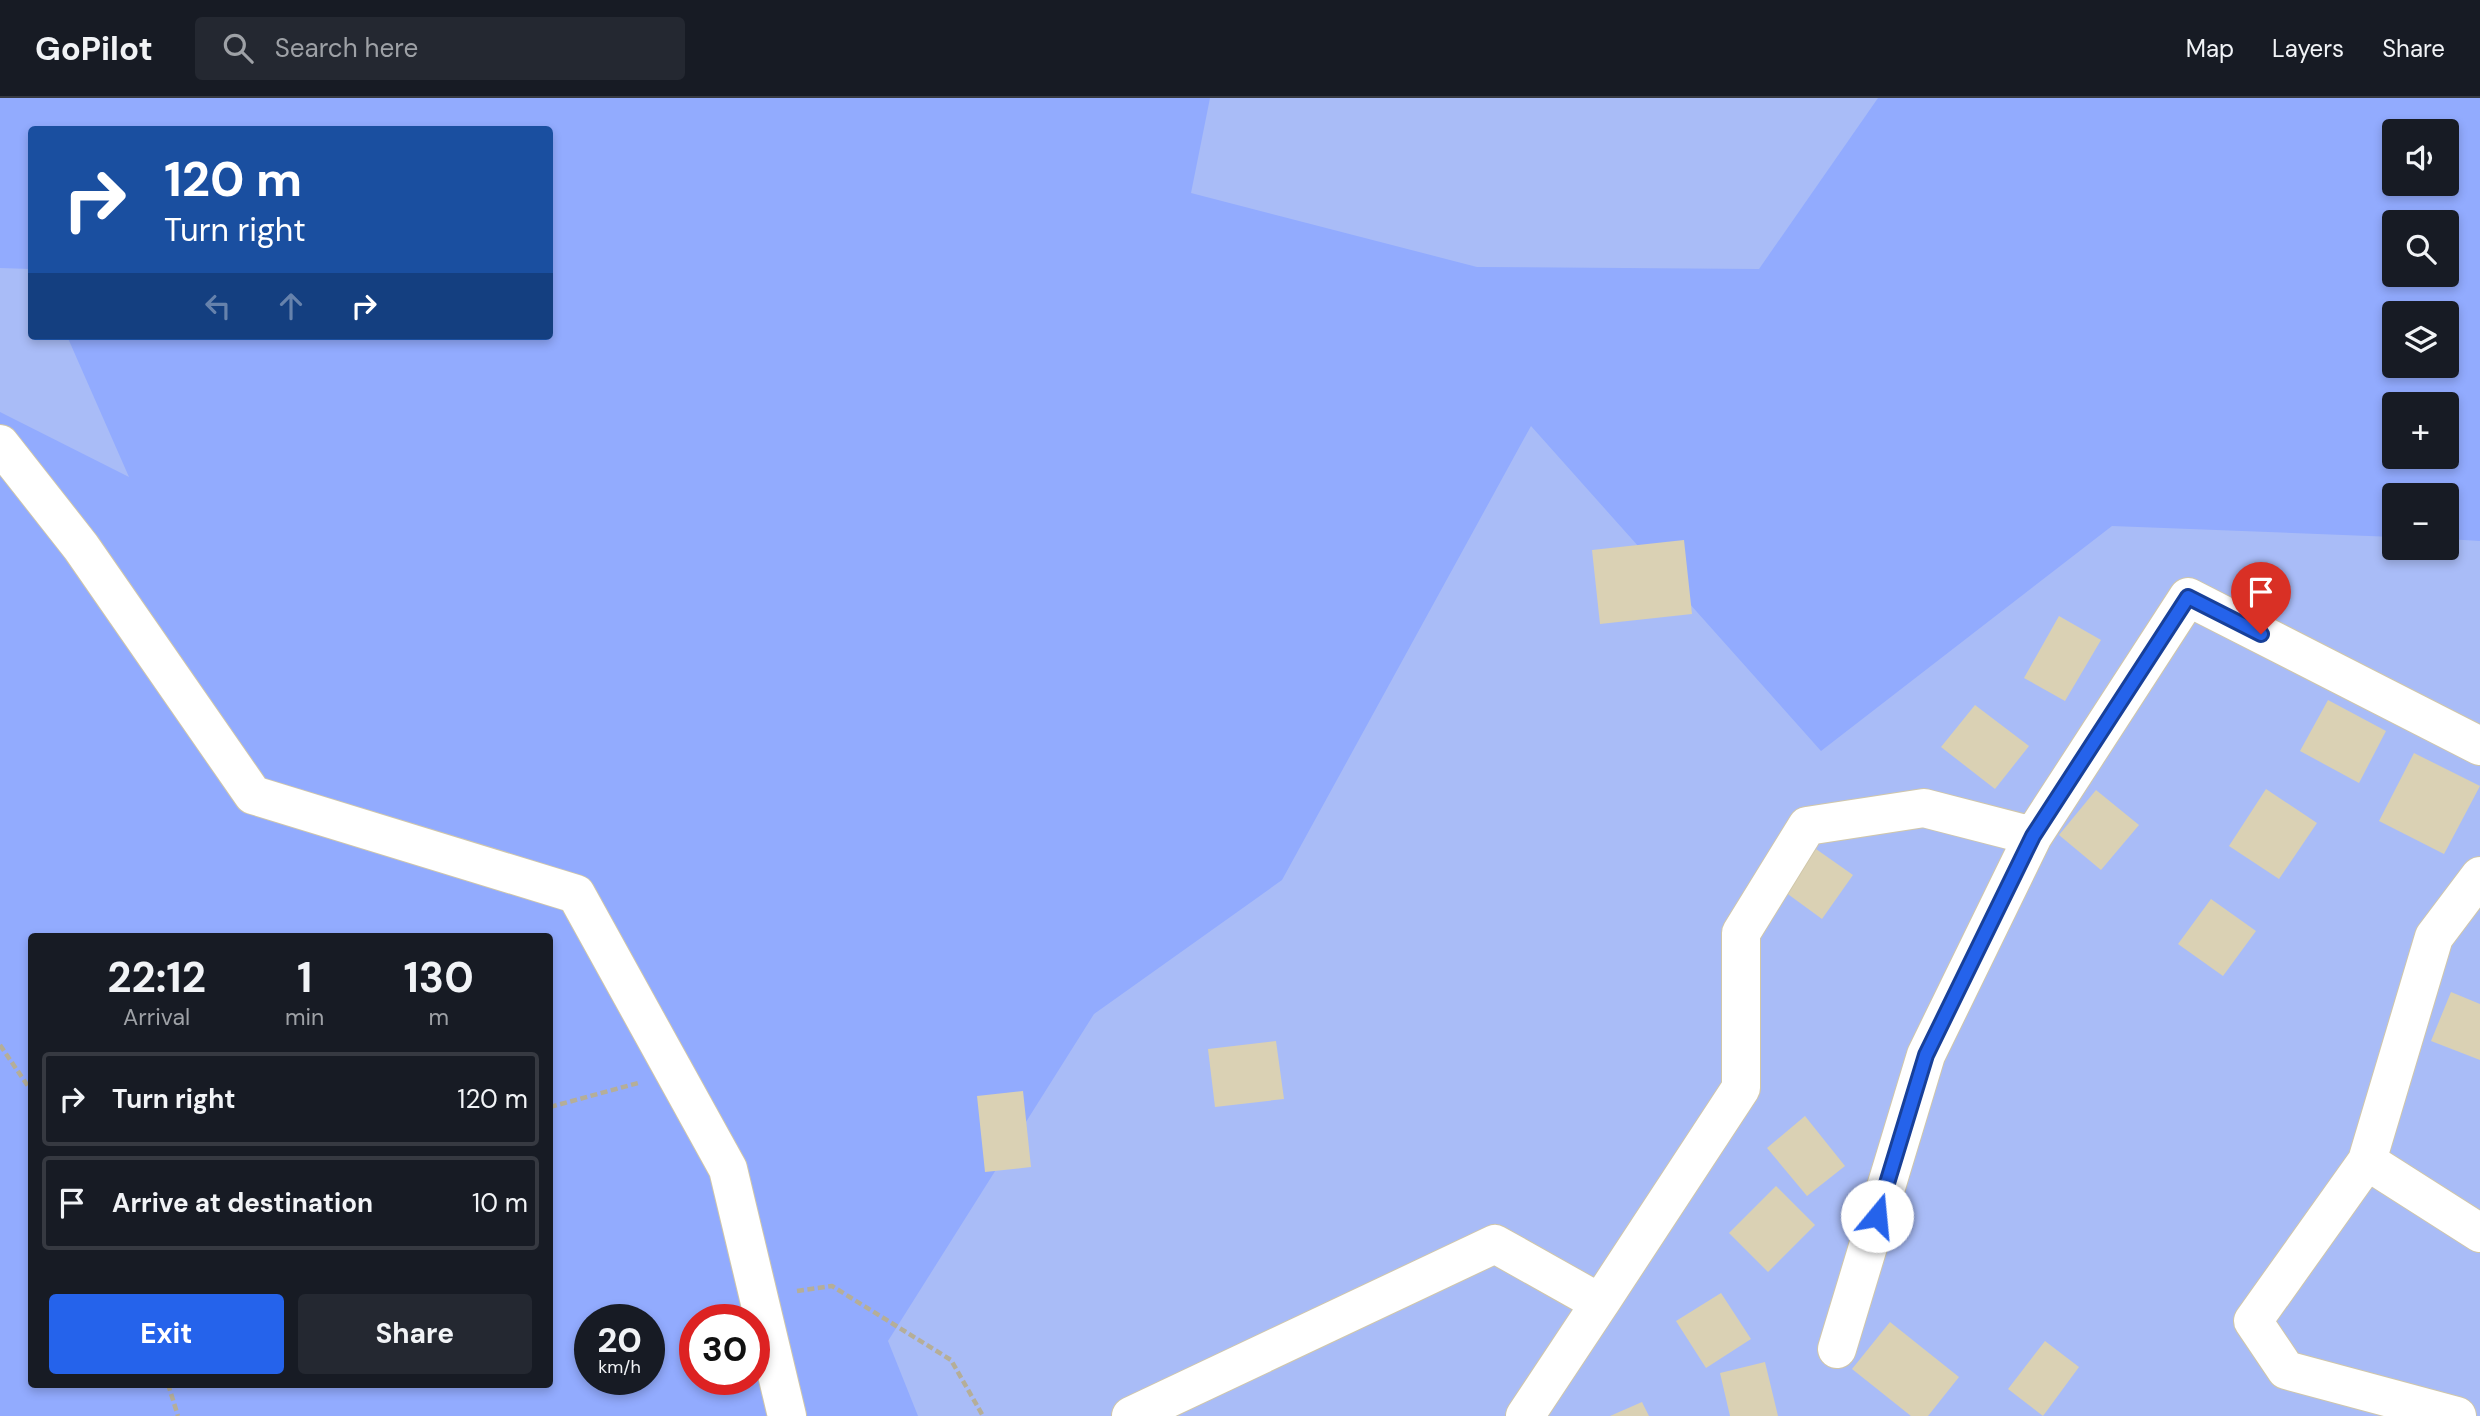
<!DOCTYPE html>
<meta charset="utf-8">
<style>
body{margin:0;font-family:"DM Sans",sans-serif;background:#242831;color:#f1f3f6;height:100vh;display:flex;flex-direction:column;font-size:26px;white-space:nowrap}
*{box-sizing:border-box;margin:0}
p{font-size:23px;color:#9ea1a6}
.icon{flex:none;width:38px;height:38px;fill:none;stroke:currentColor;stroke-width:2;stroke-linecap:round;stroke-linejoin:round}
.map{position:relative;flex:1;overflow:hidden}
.side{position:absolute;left:28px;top:835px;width:525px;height:455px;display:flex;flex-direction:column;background:#171b24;border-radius:7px;box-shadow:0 4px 10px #0003}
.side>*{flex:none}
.hud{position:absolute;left:28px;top:28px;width:525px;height:214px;border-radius:7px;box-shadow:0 4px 10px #0003;background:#1a4fa0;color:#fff;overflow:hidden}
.fabs{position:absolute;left:2382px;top:21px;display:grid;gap:14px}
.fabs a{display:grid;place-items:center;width:77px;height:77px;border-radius:7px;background:#171b24;box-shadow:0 4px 10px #0003;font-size:35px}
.speed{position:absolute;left:574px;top:1206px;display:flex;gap:14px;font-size:35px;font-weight:700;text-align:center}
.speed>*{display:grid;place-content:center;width:91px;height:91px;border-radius:50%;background:#171b24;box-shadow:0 4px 10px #0003;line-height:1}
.speed small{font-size:18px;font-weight:400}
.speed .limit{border:10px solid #d22;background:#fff;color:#111}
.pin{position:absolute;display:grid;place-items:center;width:60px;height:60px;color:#fff;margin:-72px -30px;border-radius:50% 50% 50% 0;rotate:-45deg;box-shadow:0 0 7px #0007}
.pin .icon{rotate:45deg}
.me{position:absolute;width:77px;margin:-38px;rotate:17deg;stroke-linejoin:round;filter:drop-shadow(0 0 5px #0008)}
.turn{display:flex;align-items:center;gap:24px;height:147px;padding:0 21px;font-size:32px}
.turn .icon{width:91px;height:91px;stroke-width:2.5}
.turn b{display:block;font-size:49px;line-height:60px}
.lanes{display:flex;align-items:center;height:66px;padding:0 21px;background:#0003;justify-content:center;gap:35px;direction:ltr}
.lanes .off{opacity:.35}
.eta{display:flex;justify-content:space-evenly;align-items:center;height:119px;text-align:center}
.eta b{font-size:42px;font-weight:700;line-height:49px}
.action{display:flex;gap:14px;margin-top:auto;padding:14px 21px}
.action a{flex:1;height:80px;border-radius:7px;background:#2563eb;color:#fff;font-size:28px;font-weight:700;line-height:80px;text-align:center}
.action a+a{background:#242831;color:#f1f3f6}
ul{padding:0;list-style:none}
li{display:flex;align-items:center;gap:21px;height:94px;margin:0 14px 10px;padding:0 7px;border:4px solid #363941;border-radius:7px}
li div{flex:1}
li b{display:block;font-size:26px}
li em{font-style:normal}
header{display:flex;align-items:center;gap:42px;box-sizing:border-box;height:98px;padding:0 35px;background:#171b24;border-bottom:2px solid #363941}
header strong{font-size:33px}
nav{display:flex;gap:38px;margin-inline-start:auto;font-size:24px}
.search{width:490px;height:63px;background:#242831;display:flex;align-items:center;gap:18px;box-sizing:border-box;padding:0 24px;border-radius:7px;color:#9ea1a6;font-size:26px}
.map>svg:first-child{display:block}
</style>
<header>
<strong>GoPilot</strong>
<div class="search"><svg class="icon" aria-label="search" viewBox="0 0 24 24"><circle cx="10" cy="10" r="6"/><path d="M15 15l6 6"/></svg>Search here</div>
<nav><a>Map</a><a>Layers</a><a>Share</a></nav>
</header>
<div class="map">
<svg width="2480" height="1318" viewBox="0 0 2480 1318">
<rect width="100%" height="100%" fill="#faf1d4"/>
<path fill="#a9bcf7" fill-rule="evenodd" d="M0,0h2480v1318h-2480zM32,32h518v206h-518zM2394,33h52v53h-52zM2394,124h52v53h-52zM2394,215h52v53h-52zM2394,306h52v53h-52zM2394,397h52v53h-52zM32,838h518v448h-518zM590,1222h59v59h-59zM695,1222h59v59h-59z"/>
<path fill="#92abfe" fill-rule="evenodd" d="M0,0h1210l-19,95 286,74 282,2 119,-171h602v443l-33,-2 -1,-44h-52v42l-282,-11 -291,225 -290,-325 -249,454 -188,134 -206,327 30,75h-918v-1004l129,65 -62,-141h483v-206h-518l-1,139 -31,-1zM2394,33h52v53h-52zM2394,124h52v53h-52zM2394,215h52v53h-52zM2394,306h52v53h-52zM32,838h518v448h-518zM590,1222h59v59h-59zM695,1222h59v59h-59z"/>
<path fill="#dad1b4" d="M1684,442l8,74 -92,10 -8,-74z
M2059,518l42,24 -36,61 -41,-23z
M2328,602l58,31 -27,52 -59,-32z
M1975,607l54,41 -34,43 -54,-42z
M2414,655l66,33 -36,68 -65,-33z
M2266,691l51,34 -38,56 -50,-33z
M2096,692l43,35 -38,45 -42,-35z
M1816,751l37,26 -31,44 -37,-27z
M2211,801l45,32 -33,45 -45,-32z
M2451,894l29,12v56l-49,-19z
M1276,943l8,58 -69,8 -7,-58z
M1023,993l8,76 -46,5 -8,-76z
M1805,1018l40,50 -38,30 -40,-48z
M1776,1088l39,39 -47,47 -39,-39z
M1721,1195l30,46 -45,29 -30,-47z
M1890,1224l69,55 -31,39h-17l-59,-47z
M2045,1243l34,26 -36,49 -35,-27z
M1765,1264l13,54h-48l-10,-43z
M1642,1304l7,14h-39z"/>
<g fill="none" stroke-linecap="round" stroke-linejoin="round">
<g stroke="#d0c7aa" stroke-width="40">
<path id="street" d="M0,346l81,103 172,248 323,99 152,275 59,247
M2480,778l-46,61 -67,224 113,72
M2367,1063l-114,160 33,49 171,46
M1837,1251l89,-294 107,-219
M1131,1318l364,-172 105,59 141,-215v-155l66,-107 117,-18 109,28 155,-239 292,149
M1525,1318l75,-113"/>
</g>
<path stroke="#b5ae98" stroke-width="4.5" stroke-dasharray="7 3.5" stroke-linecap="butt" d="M0,947l32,47
M550,1009l88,-24
M797,1193l35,-5 119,74 32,56
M168,1286l10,32"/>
<use href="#street" stroke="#fff" stroke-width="38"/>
</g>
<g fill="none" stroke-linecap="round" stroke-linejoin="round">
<g stroke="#184099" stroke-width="18">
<path id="route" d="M1877,1118l49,-161 107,-219 155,-239 73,37"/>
</g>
<use href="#route" stroke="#2563eb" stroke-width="12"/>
</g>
</svg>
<div class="fabs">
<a><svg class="icon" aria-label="sound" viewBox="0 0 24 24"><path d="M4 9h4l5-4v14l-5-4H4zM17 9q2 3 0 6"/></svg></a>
<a><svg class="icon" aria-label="search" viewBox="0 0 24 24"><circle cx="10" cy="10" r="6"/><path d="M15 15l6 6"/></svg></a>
<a><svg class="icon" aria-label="layers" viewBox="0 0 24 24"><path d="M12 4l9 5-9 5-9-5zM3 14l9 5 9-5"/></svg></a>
<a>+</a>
<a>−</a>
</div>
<div class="speed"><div>20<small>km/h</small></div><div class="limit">30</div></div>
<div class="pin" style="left:2261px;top:536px;background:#d93025"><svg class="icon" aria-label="arrive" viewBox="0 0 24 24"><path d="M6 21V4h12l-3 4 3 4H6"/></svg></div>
<svg class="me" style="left:1877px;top:1118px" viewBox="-20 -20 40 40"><circle r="19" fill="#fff"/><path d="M0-13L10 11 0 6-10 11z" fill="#2563eb"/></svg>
<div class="hud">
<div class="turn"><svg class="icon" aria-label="right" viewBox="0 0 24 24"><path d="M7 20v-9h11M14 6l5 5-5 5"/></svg><div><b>120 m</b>Turn right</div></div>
<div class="lanes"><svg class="icon off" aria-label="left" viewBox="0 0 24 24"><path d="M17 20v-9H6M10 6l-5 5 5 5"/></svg><svg class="icon off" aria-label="ahead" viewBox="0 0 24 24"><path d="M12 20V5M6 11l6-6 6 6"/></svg><svg class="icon" aria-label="right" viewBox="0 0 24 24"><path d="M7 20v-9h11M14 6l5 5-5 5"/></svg></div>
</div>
<section class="side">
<div class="eta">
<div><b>22:12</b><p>Arrival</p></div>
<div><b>1</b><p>min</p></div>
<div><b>130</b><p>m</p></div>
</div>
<ul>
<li><svg class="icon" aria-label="right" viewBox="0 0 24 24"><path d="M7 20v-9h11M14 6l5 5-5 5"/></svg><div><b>Turn right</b></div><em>120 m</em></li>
<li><svg class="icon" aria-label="arrive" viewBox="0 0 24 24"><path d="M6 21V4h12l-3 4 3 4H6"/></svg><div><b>Arrive at destination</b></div><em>10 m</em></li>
</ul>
<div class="action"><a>Exit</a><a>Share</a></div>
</section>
</div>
